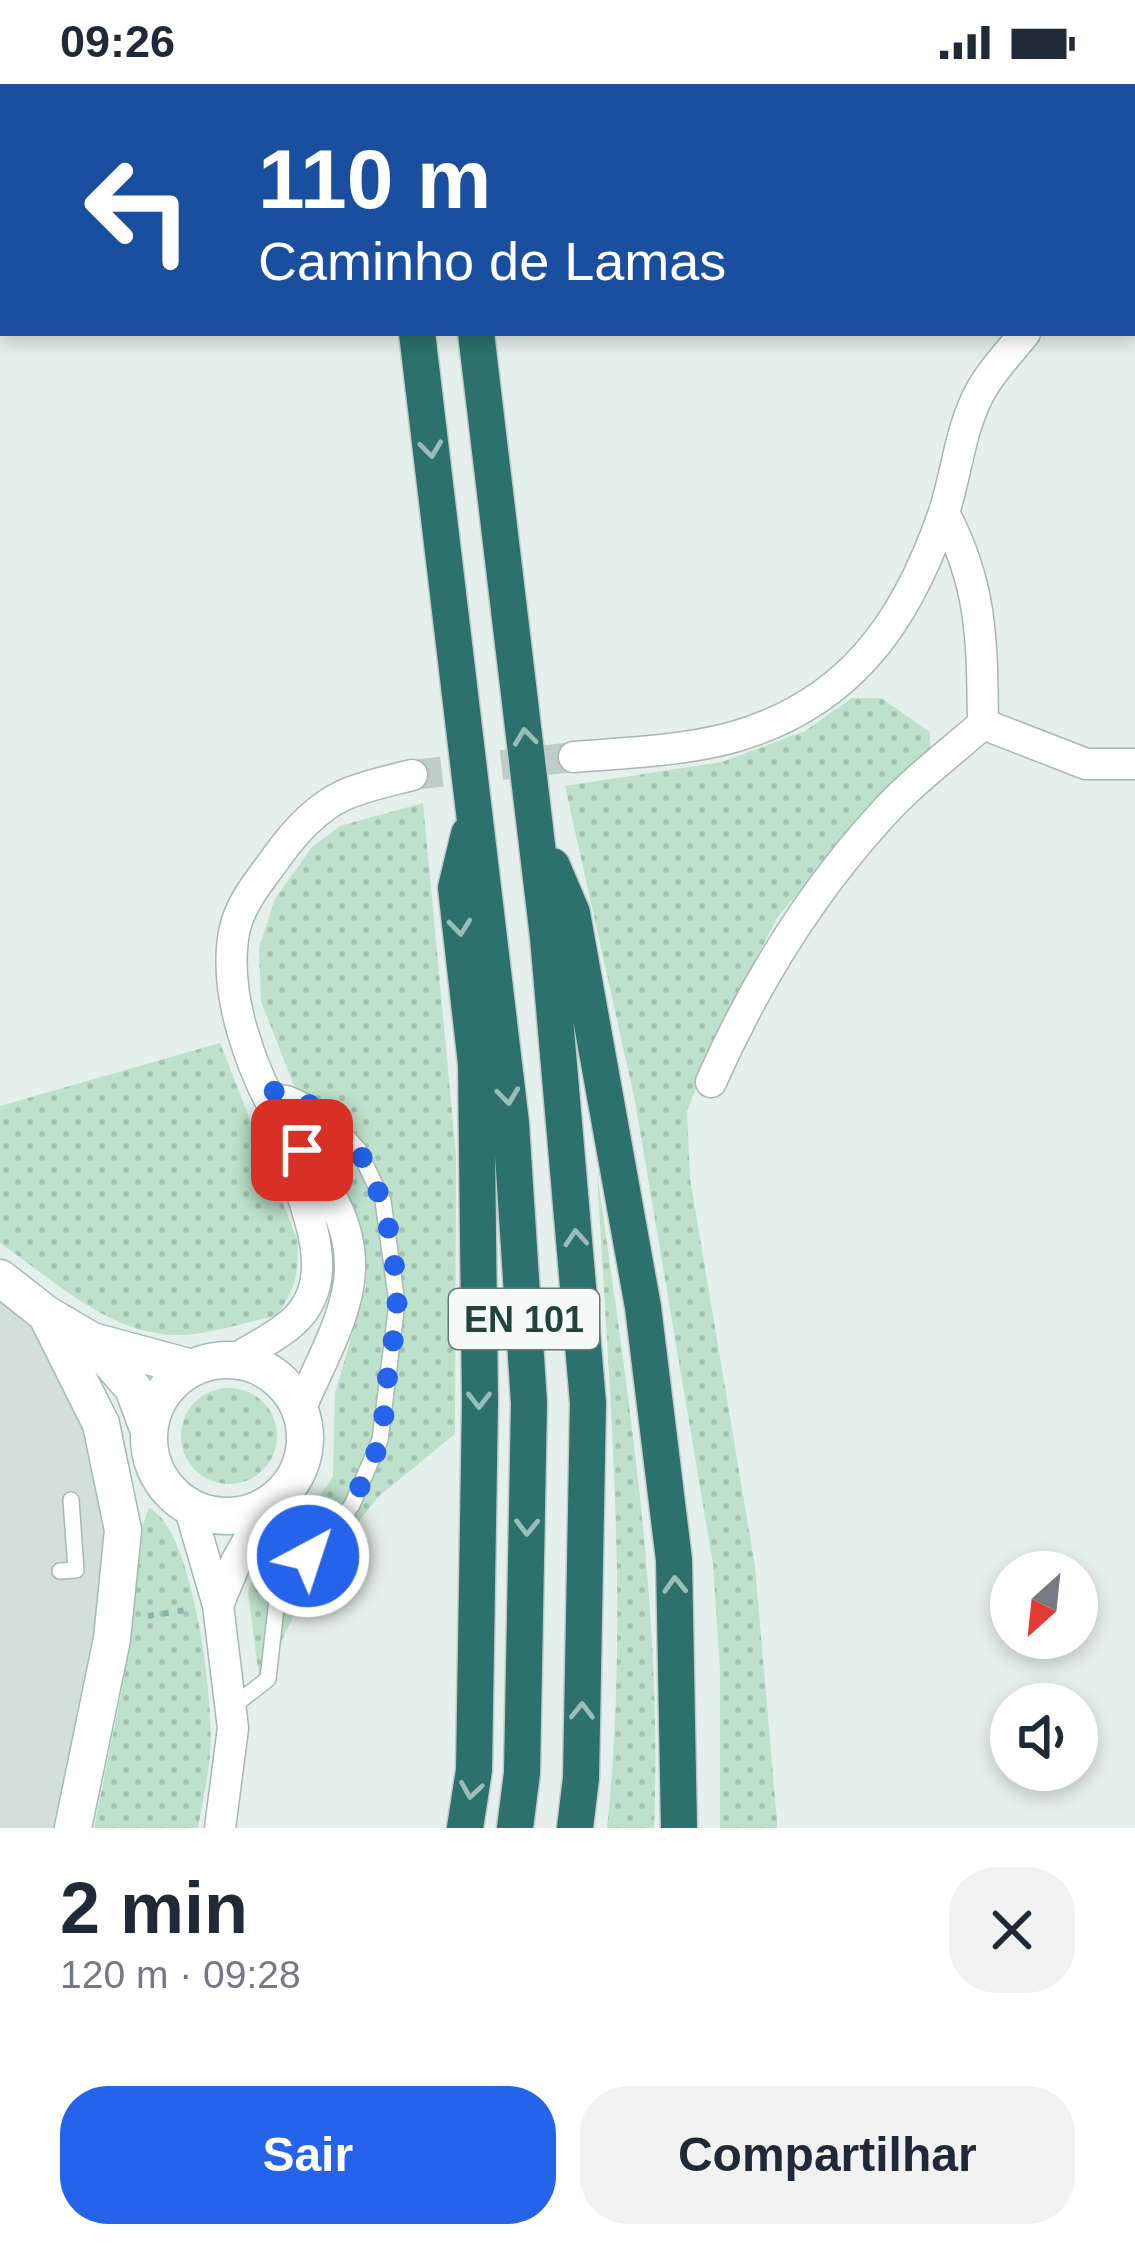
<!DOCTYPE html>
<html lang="pt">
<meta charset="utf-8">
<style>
body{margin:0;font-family:Helvetica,sans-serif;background:#f2f2f3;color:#1f2937;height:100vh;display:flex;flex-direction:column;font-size:45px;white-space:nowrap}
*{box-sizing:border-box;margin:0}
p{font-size:39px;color:#747a83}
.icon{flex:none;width:66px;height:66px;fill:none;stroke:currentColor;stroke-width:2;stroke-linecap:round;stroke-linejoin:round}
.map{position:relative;height:1744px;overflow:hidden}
.drawer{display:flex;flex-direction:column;background:#fff;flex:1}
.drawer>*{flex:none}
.guide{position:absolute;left:0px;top:0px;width:1137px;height:252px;box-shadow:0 6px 18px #0003;background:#1a4fa0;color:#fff;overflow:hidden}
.needle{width:78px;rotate:207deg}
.fabs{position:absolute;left:990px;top:1467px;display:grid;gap:24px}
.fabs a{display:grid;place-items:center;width:108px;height:108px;border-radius:50%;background:#fff;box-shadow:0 6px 18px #0003;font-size:60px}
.pin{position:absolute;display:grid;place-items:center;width:102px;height:102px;color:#fff;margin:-51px;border-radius:24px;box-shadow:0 6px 18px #0006}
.me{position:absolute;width:132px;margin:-66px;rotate:40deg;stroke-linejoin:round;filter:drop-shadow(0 0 9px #0008)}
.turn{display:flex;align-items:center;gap:42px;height:252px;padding:0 60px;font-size:54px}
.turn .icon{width:156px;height:156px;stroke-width:2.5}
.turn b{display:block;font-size:84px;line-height:102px}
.round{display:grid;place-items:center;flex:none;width:126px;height:126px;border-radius:48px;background:#f2f2f3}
.head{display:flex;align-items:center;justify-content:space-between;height:204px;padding:0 60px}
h1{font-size:72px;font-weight:800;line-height:90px}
.primary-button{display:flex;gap:24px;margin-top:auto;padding:24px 60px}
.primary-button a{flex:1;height:138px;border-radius:48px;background:#2563eb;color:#fff;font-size:48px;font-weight:800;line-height:138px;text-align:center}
.primary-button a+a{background:#f2f2f3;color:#1f2937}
.status{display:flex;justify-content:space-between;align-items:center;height:84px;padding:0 60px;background:#fff;direction:ltr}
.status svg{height:33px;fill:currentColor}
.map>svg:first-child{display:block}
</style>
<div class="status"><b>09:26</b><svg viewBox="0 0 49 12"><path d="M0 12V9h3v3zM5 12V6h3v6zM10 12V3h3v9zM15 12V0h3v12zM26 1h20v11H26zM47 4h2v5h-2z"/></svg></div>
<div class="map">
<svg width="1135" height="1744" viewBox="0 0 1135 1744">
<defs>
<pattern id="grass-dots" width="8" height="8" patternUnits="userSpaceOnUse" patternTransform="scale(3)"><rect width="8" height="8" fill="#bde1cb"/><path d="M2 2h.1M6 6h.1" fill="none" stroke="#a2c2af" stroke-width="1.8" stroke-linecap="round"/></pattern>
</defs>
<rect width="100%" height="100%" fill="#e5efec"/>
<path fill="#d3dfdb" d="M0,1194l46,36 77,216 -50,298h-73z"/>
<path fill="url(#grass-dots)" d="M852,614h29l49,34v17l-61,60 -92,109 -56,108 -34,85 3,67 65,389 22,254v7h-57v-158l-7,-106 -78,-463 -70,-315 157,-24 83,-31z
M423,719l33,352 -1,279 -76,62 -68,85 -51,103 -12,-92 13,-34 41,-37 31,-44 2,-84 31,-106 -2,-34 -12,-46 -47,-93 -44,-113 -2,-53 16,-49 37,-52 28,-21z
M220,959l77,196c2,33 -1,51 -21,77 -30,6 -62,17 -93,19 -70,3 -129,-55 -183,-92v-137z
M597,1088c30,217 66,437 57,656h-47c23,-216 2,-440 -10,-656z
M181 1352a48 48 0 1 1 96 0a48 48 0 1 1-96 0Z
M149,1424c45,21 66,198 61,246 -2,25 -8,50 -12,74h-104l30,-148 12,-138z"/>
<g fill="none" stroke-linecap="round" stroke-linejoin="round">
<path stroke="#becdc9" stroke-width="30" stroke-dasharray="30 15" stroke-linecap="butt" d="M412,691l162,-18"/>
<g stroke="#a7b8b4" stroke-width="18">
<path id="lane" d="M60,1487l16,-1 -5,-70
M232,1623l36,-28 9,-80 75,-94 28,-65 17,-137 -14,-102 -25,-52 -35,-39 -34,-16 -21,-4"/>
</g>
<g stroke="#a7b8b4" stroke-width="33">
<path id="street" d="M1134,144l1,-1
M983,640l103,40h49
M574,673c51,-4 106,-6 156,-19 117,-32 175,-113 213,-223 14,-40 16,-84 37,-123 11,-21 30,-40 45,-59
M711,998c42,-95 99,-188 169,-265 30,-34 69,-63 103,-93 -1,-80 0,-138 -39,-211
M234,1276c20,-13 47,-25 63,-42 48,-50 -4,-128 -12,-186
M300,1326c18,-44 51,-98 50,-145 0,-57 -37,-94 -65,-138 -33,-53 -64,-136 -50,-199 6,-26 26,-49 41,-70 17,-24 39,-49 66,-62 21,-10 47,-15 70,-21
M189,1422l29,99 15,123 -13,100
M218,1521l18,-43 33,-58"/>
</g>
<g stroke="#a2bbb6" stroke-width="39">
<path id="secondary" d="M0,1194l46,36 46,27 100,27
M46,1230l55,110 22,106 -11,109 -39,189
M92,1257l41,47 16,43
M149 1354a78 78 0 1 1 156 0a78 78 0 1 1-156 0Z"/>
</g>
<g stroke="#c1cac9" stroke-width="39">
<path id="highway" d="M386,0l1,3
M445,0l1,3
M417,249l94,790 18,280 -7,370 -7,55
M476,249l72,604 40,466 -7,375 -6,50
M552,782l20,47 71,394 31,253 5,268
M465,1744l9,-58 6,-368 -4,-338 -20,-176 13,-54"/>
</g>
<path stroke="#83b5ab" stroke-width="6" stroke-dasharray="6 9" stroke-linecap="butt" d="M148,1532l44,-7"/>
<use href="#lane" stroke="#fff" stroke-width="15"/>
<use href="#street" stroke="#fff" stroke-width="30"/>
<use href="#secondary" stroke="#fff" stroke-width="36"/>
<use href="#highway" stroke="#2c716b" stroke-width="36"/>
</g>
<defs><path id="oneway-chevron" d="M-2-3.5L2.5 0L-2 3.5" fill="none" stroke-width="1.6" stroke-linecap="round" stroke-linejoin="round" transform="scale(3)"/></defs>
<g stroke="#9bbdb9">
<use href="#oneway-chevron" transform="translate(431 365) rotate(83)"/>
<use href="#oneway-chevron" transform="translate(525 653) rotate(-97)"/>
<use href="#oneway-chevron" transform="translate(460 843) rotate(84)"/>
<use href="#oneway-chevron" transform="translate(508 1012) rotate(83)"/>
<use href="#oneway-chevron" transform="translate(576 1154) rotate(-94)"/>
<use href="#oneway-chevron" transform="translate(479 1316) rotate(90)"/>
<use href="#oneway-chevron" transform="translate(527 1443) rotate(91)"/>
<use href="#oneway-chevron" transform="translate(675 1501) rotate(-92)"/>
<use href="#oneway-chevron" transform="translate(582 1627) rotate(-89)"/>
<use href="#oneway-chevron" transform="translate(471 1706) rotate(99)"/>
</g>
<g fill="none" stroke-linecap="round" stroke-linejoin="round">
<path stroke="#2563eb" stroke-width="21" stroke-dasharray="0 37.8" d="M302,1066l-18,-24 -16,-36c99,19 126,122 129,211 0,24 -6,50 -9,73 -3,21 -3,45 -8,65 -12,46 -42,82 -72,117"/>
</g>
<g text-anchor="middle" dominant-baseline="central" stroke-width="10" stroke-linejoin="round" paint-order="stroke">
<rect fill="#f6fbf9" stroke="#627a76" stroke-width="3" x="449" y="1205" width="150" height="60" rx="9"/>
<g font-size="36" font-weight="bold" fill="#22433e">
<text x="524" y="1235">EN 101</text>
</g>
</g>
</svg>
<div class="fabs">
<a><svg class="needle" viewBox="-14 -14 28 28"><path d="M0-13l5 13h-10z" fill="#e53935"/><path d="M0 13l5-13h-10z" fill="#747a83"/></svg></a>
<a><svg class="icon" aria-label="sound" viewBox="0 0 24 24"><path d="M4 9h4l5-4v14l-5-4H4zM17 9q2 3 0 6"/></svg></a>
</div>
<div class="pin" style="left:302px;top:1066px;background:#d93025"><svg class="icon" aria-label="arrive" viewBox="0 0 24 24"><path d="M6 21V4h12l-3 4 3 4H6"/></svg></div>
<svg class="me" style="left:308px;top:1472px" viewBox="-20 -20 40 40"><circle r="17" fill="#2563eb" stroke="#fff" stroke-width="3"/><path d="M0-11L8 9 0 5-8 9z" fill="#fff"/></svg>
<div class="guide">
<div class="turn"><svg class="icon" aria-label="left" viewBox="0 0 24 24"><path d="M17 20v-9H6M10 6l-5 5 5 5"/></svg><div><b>110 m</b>Caminho de Lamas</div></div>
</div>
</div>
<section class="drawer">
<div class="head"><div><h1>2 min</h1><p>120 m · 09:28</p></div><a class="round"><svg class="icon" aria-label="close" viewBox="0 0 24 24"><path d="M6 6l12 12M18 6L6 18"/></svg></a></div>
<div class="primary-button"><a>Sair</a><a>Compartilhar</a></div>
</section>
